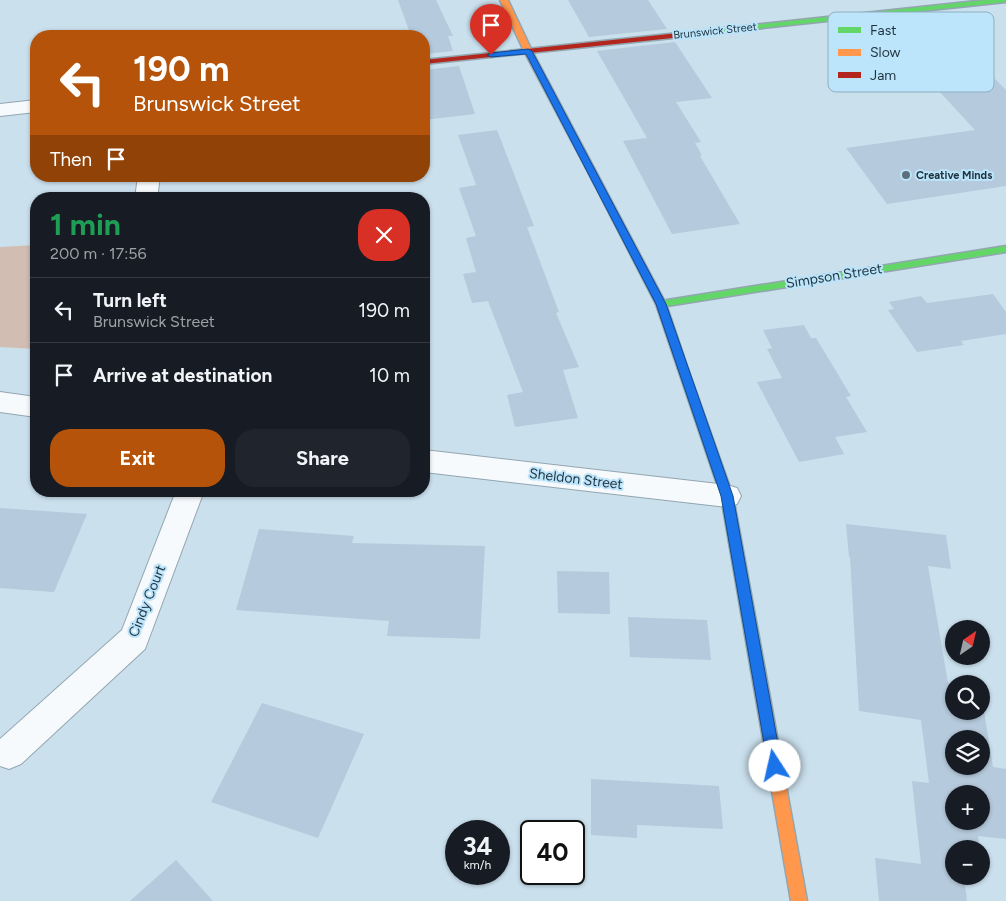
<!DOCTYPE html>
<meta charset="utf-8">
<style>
body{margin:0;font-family:Figtree,sans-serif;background:#20242c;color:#f1f3f6;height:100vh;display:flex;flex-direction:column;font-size:19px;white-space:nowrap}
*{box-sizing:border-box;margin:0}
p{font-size:16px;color:#9ea1a6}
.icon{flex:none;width:28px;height:28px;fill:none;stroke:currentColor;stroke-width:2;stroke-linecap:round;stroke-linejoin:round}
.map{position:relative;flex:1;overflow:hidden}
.panel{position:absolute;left:30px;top:192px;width:400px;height:305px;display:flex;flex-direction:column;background:#171b24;border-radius:20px;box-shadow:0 1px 4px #0004}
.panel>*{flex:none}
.top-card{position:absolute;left:30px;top:30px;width:400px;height:152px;border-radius:20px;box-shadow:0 1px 4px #0004;background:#b45309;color:#fff;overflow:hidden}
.needle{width:32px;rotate:34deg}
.buttons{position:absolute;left:945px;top:620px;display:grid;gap:10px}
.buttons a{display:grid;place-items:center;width:45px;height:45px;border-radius:50%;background:#171b24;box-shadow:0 1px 4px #0004;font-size:25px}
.speed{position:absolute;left:445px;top:820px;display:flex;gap:10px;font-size:25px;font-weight:700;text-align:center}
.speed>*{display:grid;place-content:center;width:65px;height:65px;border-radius:50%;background:#171b24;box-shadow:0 1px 4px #0004;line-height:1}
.speed small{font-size:12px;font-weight:400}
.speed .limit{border:2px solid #111;border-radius:8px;background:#fff;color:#111}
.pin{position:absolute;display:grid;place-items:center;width:42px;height:42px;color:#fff;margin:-51px -21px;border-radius:50% 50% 50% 0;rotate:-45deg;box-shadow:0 0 5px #0007}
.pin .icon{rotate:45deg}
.me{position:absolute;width:55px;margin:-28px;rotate:350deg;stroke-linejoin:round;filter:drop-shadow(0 0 4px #0008)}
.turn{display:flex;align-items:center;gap:18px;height:105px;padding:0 20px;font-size:22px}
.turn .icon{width:65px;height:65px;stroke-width:2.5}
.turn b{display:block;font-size:35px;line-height:42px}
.then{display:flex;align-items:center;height:48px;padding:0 20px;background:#0003;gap:10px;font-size:19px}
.round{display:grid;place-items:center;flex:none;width:52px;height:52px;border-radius:20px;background:#20242c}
.overview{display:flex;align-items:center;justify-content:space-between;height:85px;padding:0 20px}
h1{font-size:30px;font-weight:700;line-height:38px;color:#1e9e55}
.cta{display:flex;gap:10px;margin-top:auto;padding:10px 20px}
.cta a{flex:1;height:58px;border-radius:20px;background:#b45309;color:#fff;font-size:20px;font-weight:700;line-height:58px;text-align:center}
.cta a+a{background:#20242c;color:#f1f3f6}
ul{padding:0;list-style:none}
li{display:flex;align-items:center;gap:15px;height:65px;padding:0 20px;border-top:1px solid #363941}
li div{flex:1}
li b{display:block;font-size:19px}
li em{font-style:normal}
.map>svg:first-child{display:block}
</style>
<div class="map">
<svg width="1006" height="901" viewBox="0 0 1006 901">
<rect width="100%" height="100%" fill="#cae0ed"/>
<path fill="#d1bdb2" d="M36,245v104l-36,-2v-100z"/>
<path fill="#b5cadc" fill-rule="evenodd" d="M398,0h38l17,36h-5l5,15 -29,3v-18h-13z
M568,0h80l19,29 -78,8z
M675,42l37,56 -36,4 25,40 -6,1 7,12 -2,1 40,68 -68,10 -49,-93 24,-3 -50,-87z
M972,56l34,34v96l-119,18 -41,-56 129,-18 -37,-40 11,-2 -24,-26z
M459,66l16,48 -51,6v-50z
M497,130l37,96 -7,1 32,85 -3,1 23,54 -16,3 15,48 -63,9 -8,-32 16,-3 -35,-91 -16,2 -9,-29 13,-2 -10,-34 10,-2 -17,-48 17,-3 -18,-50z
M993,294l13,18v22l-45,7 3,4 -47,7 -29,-42 6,-1 -5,-7 32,-6 6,7z
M804,325l7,13h5l35,58 -5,1 21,35 -32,5 9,17 -45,8 -42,-80 25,-4 -15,-29 5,-1 -9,-18z
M0,508l87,6 -33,78 -54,-4z
M846,524l100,11 5,34 -23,-3 20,117 8,1h-2v27h27v-19l12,75 13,2v70l-28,-3 2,13h-26v27h10l3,25h-88l-4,-43 46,6 -9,-83 17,2 -8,-63 -62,-9 -9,-154h-1zM954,739h27v27h-27zM954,794h27v27h-27z
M259,529l95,7 -2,7 133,3 -5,93 -93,-3 2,-15 -153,-11z
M557,571l52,1 1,42 -52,-1z
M628,617l79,3 4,40 -81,-3z
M262,703l102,31 -46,104 -107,-36z
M591,779l128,7 4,43 -86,-4v13l-46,-3z
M176,860l37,41h-83z"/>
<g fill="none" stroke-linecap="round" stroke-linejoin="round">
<g stroke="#93a6b0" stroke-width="2">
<path id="street" d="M36,100v12l-36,4v-12z
M138,176h22l-3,23h-22z
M0,392l36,5v20l-36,-5z
M424,450l303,35 10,3 4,8 -4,8 -10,3 -303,-35z
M176,491h28l-59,158 -124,115 -12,5 -9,-3v-27l122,-109z"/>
</g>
<g stroke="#93a6b0" stroke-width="3">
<path id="fast" d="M986,0h20v2l-327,35 -4,-2 4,-2z
M1006,246v6l-345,55 -5,-3 5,-3z
M683,365l5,4 45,127 32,174 -2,4 -5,2 -5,-2 -2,-4 -30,-174 -43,-127z"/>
</g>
<g stroke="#93a6b0" stroke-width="3">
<path id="slow" d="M500,0h8l24,51 62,117 -1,2 -3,1 -4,-3 -62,-117z
M758,664l5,2 2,4 42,231h-16l-40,-231 2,-4z"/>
</g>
<g stroke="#93a6b0" stroke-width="3">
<path id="jam" d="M679,33h3v4l-258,27v-4z
M590,165l4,3 72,136 22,65 -1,3 -4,1 -5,-4 -22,-65 -70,-136z"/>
</g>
<use href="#street" fill="#f7fafc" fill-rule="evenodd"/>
<use href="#fast" fill="#63d668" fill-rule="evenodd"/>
<use href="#slow" fill="#ff974d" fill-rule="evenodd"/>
<use href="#jam" fill="#b3261e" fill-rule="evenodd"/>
</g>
<path fill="#1a73e8" stroke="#114b97" d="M528,49l4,2 134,253 67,192 49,270 -2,5 -5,2 -5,-2 -2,-5 -47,-270 -65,-192 -130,-250 -35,3 -4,-2 4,-2z"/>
<circle fill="#5b707b" stroke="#bce4fb" stroke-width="2" cx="906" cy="175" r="5"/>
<g text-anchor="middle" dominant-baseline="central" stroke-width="4" stroke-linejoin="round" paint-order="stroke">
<g font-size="11" fill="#1f333e" stroke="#bce4fb">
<text transform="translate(715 31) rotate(-6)">Brunswick Street</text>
</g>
<g font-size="11" font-weight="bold" fill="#1f333e" stroke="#bce4fb" text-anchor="start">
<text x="916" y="175">Creative Minds</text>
</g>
<g font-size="14" fill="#1f333e" stroke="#bce4fb">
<text transform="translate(834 276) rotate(-9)">Simpson Street</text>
<text transform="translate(576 479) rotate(7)">Sheldon Street</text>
<text transform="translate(147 601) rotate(-68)">Cindy Court</text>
</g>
</g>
<rect x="828" y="12" width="166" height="80" rx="8" fill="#bce4fb" stroke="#8dafc2" stroke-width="1"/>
<rect x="838" y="27" width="23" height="6" fill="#63d668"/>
<rect x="838" y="49" width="23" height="7" fill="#ff974d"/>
<rect x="838" y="72" width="23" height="6" fill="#b3261e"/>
<g font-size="14" fill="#1f333e">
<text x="870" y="35">Fast</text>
<text x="870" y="57">Slow</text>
<text x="870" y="80">Jam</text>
</g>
</svg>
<div class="buttons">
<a><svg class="needle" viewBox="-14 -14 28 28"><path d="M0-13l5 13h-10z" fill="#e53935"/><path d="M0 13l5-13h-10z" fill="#9ea1a6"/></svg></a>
<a><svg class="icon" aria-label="search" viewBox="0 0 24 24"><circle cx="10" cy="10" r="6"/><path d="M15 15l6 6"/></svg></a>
<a><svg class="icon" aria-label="layers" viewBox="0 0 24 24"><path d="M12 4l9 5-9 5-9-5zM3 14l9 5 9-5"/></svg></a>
<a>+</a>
<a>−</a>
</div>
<div class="speed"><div>34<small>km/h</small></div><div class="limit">40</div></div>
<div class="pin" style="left:491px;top:55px;background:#d93025"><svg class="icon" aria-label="arrive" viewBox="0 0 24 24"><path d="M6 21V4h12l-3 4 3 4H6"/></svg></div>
<svg class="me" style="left:775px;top:766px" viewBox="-20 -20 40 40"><circle r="19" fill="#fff"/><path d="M0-13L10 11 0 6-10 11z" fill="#1a73e8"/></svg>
<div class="top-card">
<div class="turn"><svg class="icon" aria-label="left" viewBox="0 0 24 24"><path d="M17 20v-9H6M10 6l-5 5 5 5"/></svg><div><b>190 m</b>Brunswick Street</div></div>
<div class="then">Then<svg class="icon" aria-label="arrive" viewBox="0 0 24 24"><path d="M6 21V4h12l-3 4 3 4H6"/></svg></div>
</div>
<section class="panel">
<div class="overview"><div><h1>1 min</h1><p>200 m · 17:56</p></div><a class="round" style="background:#d93025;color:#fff"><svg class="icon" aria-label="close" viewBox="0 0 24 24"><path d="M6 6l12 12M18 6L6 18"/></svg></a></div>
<ul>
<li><svg class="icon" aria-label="left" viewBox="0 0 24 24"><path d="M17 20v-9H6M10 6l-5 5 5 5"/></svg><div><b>Turn left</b><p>Brunswick Street</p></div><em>190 m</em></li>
<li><svg class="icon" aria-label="arrive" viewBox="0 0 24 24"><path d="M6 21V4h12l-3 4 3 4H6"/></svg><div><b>Arrive at destination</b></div><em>10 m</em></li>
</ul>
<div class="cta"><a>Exit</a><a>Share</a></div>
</section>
</div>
